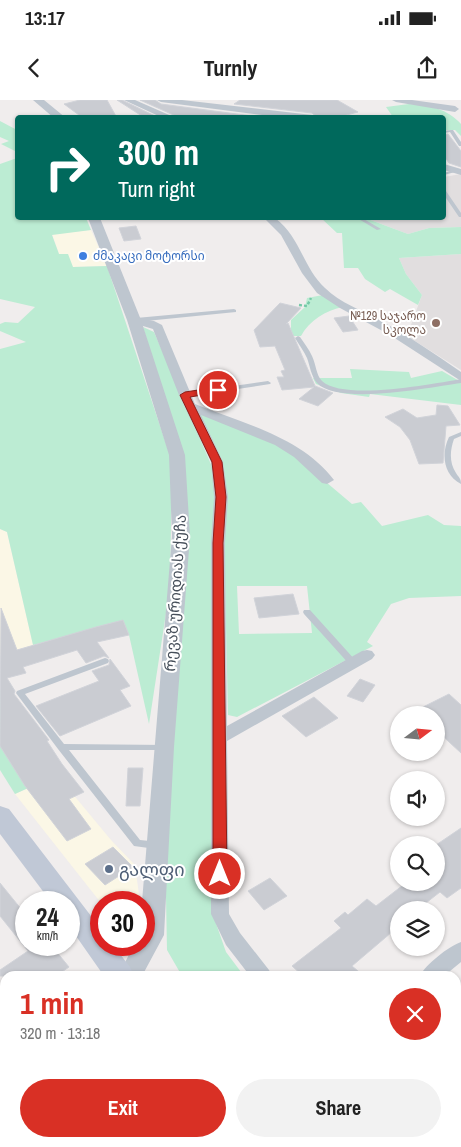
<!DOCTYPE html>
<meta charset="utf-8">
<style>
body{margin:0;font-family:"Archivo Narrow","Noto Sans Georgian",sans-serif;background:#f2f2f2;color:#222;height:100vh;display:flex;flex-direction:column;font-size:19px;white-space:nowrap}
*{box-sizing:border-box;margin:0}
p{font-size:16px;color:#767676}
.icon{flex:none;width:28px;height:28px;fill:none;stroke:currentColor;stroke-width:2;stroke-linecap:round;stroke-linejoin:round}
.map{position:relative;flex:1;overflow:hidden}
.drawer{position:absolute;left:0px;top:871px;width:461px;height:176px;display:flex;flex-direction:column;background:#fff;border-radius:15px 15px 0 0;box-shadow:0 1px 4px #0004}
.drawer>*{flex:none}
.guide{position:absolute;left:15px;top:15px;width:431px;height:105px;border-radius:5px;box-shadow:0 1px 4px #0004;background:#00695c;color:#fff;overflow:hidden}
.needle{width:32px;rotate:74deg}
.fabs{position:absolute;left:390px;top:606px;display:grid;gap:10px}
.fabs a{display:grid;place-items:center;width:55px;height:55px;border-radius:50%;background:#fff;box-shadow:0 1px 4px #0004;font-size:25px}
.speed{position:absolute;left:15px;top:791px;display:flex;gap:10px;font-size:25px;font-weight:700;text-align:center}
.speed>*{display:grid;place-content:center;width:65px;height:65px;border-radius:50%;background:#fff;box-shadow:0 1px 4px #0004;line-height:1}
.speed small{font-size:12px;font-weight:400}
.speed .limit{border:8px solid #d22;background:#fff;color:#111}
.pin{position:absolute;display:grid;place-items:center;width:42px;height:42px;color:#fff;margin:-21px;border:2px solid #fff;border-radius:50%;box-shadow:0 1px 5px #0007}
.me{position:absolute;width:55px;margin:-28px;rotate:0deg;stroke-linejoin:round;filter:drop-shadow(0 0 4px #0008)}
.turn{display:flex;align-items:center;gap:18px;height:105px;padding:0 20px;font-size:22px}
.turn .icon{width:65px;height:65px;stroke-width:2.5}
.turn b{display:block;font-size:35px;line-height:42px}
.round{display:grid;place-items:center;flex:none;width:52px;height:52px;border-radius:26px;background:#f2f2f2}
.head{display:flex;align-items:center;justify-content:space-between;height:85px;padding:0 20px}
h1{font-size:30px;font-weight:800;line-height:38px;color:#d93025}
.cta{display:flex;gap:10px;margin-top:auto;padding:10px 20px}
.cta a{flex:1;height:58px;border-radius:30px;background:#d93025;color:#fff;font-size:20px;font-weight:800;line-height:58px;text-align:center}
.cta a+a{background:#f2f2f2;color:#222}
.status{display:flex;justify-content:space-between;align-items:center;height:35px;padding:0 25px;background:#fff;direction:ltr}
.status svg{height:14px;fill:currentColor}
header{display:flex;justify-content:space-between;align-items:center;height:65px;padding:0 20px;background:#fff;font-size:22px;font-weight:800}
.map>svg:first-child{display:block}
</style>
<div class="status"><b>13:17</b><svg viewBox="0 0 49 12"><path d="M0 12V9h3v3zM5 12V6h3v6zM10 12V3h3v9zM15 12V0h3v12zM26 1h20v11H26zM47 4h2v5h-2z"/></svg></div>
<header><svg class="icon" aria-label="back" viewBox="0 0 24 24"><path d="M15 5l-7 7 7 7"/></svg>Turnly<svg class="icon" aria-label="share" viewBox="0 0 24 24"><path d="M12 15V3M7 8l5-5 5 5M5 13v7h14v-7"/></svg></header>
<div class="map">
<svg width="461" height="1047" viewBox="0 0 461 1047">
<rect width="100%" height="100%" fill="#f0eded"/>
<path fill="#fbf7e6" d="M91,130l16,36 -34,1 -14,-13 -7,-20z
M0,429l7,3 26,113 -33,10z
M57,675l54,65 24,25 5,37 -39,1 -86,-109z"/>
<path fill="#e1dedf" d="M461,74v53l-32,1 -21,6 -43,-16h79v-41z
M461,154v116l-54,-34 15,-41 -16,-21 -7,-16z"/>
<path fill="#bcecd3" fill-rule="evenodd" d="M409,4c20,1 39,5 52,20v12l-6,-6h-11v-12l-51,-1 -7,-10z
M0,21l17,9v22l-16,-8 8,-3 -9,-4z
M17,58l1,60h68l5,12 -39,5 7,19h9l5,13 34,-1 65,196 -2,125 -21,137 -20,-89 -6,-14 -90,24 -26,-113 -7,-3v-180l26,-7 -26,-11v-7l5,-2 13,1 17,-16 -35,-8v-135z
M321,118h44l43,16 21,-6 32,-1v27l-62,4 7,16 16,21 -4,10 -28,-16 -5,3 -20,-13 -7,-11h-14l-2,-35h-5z
M323,195l20,12c-17,3 -34,14 -42,29h-10v-16l14,-13 2,-9z
M143,227l11,5 59,137 3,19 -4,424 14,40 18,24h-62l-15,-26 -2,-105 20,-378z
M350,269l59,3 2,6 31,-7 19,11v23l-91,-11 -1,3 -28,-4 -25,-9 -3,-6h39z
M201,313l70,28 23,14 58,49 9,-2 21,24 46,-11 16,10 17,1v70l-52,2 -18,6 -24,38 6,4 -136,71 -9,-2 -5,-222 -26,-78zM237,486h70l5,47 -73,1z
M0,589l57,86 -42,19 -15,-24z"/>
<path fill="#caccd2" stroke="#d1d3d9" d="M80,0h27l10,18h-34l-19,-14z
M117,0h5l35,17 -12,1z
M140,0h15l6,4 106,14 -89,-1z
M240,0h97l21,12 -23,6h-17l-6,-5 -78,-9z
M448,34l13,17v16l-12,-4 -5,-7v-21z
M136,126l5,13 -17,2 -5,-13z
M280,203l21,5 -15,16 2,-1 27,63 18,7 -15,13 -19,-7 15,-12 -32,3 -5,-13h7l-3,-6 4,-1 -10,-24 -15,1 -6,-17z
M349,216l9,14 -15,2 -9,-14z
M437,305l11,1 12,19 -14,1 -3,37 -24,1 -9,-24 -10,-13 -15,-10 18,-8 14,9 19,-3z
M293,494l6,20 -40,4 -5,-20z
M1,508l16,42 79,-23 27,-7 6,15 -32,7 12,16 -5,-2 -18,7 -9,-13 -54,17 3,6 -19,5 8,13 -1,3 35,46 -2,1 15,23 22,28 -15,7 22,30 -24,12 -42,-55 -25,-40z
M110,559l20,27 -10,4 11,16 -71,30 -24,-30 63,-25 -7,-10 17,-6z
M360,579l15,6 -12,17 -16,-6z
M449,594l12,11v48l-25,-23v-15h-29z
M314,597l24,21 -32,19 -24,-21z
M128,668h15l-3,38h-14z
M461,728v60l-14,10 -7,-6 -23,18h-18v16l-47,40 12,10h-61l-11,-10 49,-38 -7,-7 11,-9 3,3 19,-16 9,7 31,-24h29v-37z
M113,747l20,20 -28,18 -20,-21z
M270,778l17,18 -23,14 -16,-19z
M0,783l26,32v30h25l18,22 -13,9h-56v-6l28,-19 -28,-35z"/>
<g fill="none" stroke-linecap="round" stroke-linejoin="round">
<path stroke="#76c9a8" stroke-width="2.5" stroke-dasharray="3 2" stroke-linecap="butt" d="M299,205l8,1 4,-8"/>
<path fill="#bec6cf" fill-rule="evenodd" d="M451,30h2l8,12v4h-2l-9,-14 -6,1v-2z
M453,70h2v2l-11,3v-2z
M444,91h2l15,22v4h-2l-15,-22z
M357,118h5l19,11 -4,1z
M234,209l2,1v2l-100,10 -3,-2 3,-2z
M298,236l2,1c4,6 9,12 12,19 4,8 4,19 10,25 21,20 111,3 139,-2v4c-30,4 -122,23 -144,0 -6,-7 -7,-17 -10,-25 -3,-7 -8,-13 -12,-20z
M268,281l3,2 -1,1 -85,13 -3,-2 3,-2z
M461,332v4l-7,3c-4,11 -5,24 2,34 3,5 5,5 5,11 -18,-9 -20,-31 -12,-47z
M304,510h6l46,51 1,2 -1,2h-6l-46,-51 -1,-2z
M105,558l3,1 1,2 -1,2 -83,31 39,50 103,1 1,2 -1,2 -3,1h-95l71,90 19,2 1,3 -1,3 -3,1 -22,-3 -76,-97 -42,-56 1,-2z
M183,1042h13l-2,5h-13z
M395,1042h14l2,5h-13z"/>
<path fill="#bec6cf" fill-rule="evenodd" d="M124,0h11l41,18h-13z
M157,0h25l130,15 4,3h-30l-125,-16z
M392,0h20l43,6 4,3 -4,3 -59,-10z
M444,64l17,5v6l-17,-5z
M264,118h11c25,18 28,50 50,70 15,15 37,22 56,33 28,15 54,33 80,51v9l-71,-46 -50,-27 -23,-15 -15,-20 -21,-38z
M134,217l20,4 8,4 33,79c47,19 107,33 139,76l-7,4 -5,-1 -28,-26 -19,-12 -74,-30 22,47 5,35 -3,46 2,183 135,-75 5,-1 5,1 3,4 -3,4 -145,82 2,173 11,19 29,37 3,6h-22l-24,-31 -15,-31v-371l3,-46 -3,-35 -32,-67 -26,-66 -23,-7 -2,-2 2,-2z
M461,842v20l-17,14h-24c5,-11 29,-30 41,-34z
M5,987v22l-5,2v-22z
M362,1042h24l-2,5h-24z"/>
<path fill="#bec6cf" fill-rule="evenodd" d="M33,0h11l22,18h-12z
M88,118h12l41,102 44,135 5,81 -16,211 -10,188 -22,41h-24l16,-31h10l-2,-43 30,-366 -3,-81 -42,-135z"/>
<path fill="#c0c8d6" fill-rule="evenodd" d="M0,706l9,3 92,120v16h12l17,22 4,9h-30l-35,-50v-24h-18l-51,-68z
M269,1042h33l2,5h-33z"/>
</g>
<path fill="#d93025" stroke="#8d1f18" d="M218,287l3,1v4l-31,5 32,65 4,35 -3,46 4,331 -2,4 -5,2 -5,-2 -2,-4v-331l3,-46 -4,-35 -32,-67 5,-3z"/>
<circle fill="#3f7fe0" stroke="#fff" stroke-width="2" cx="83" cy="156" r="5"/>
<circle fill="#8d6e63" stroke="#fff" stroke-width="2" cx="436" cy="223" r="5"/>
<circle fill="#5c6f8a" stroke="#fff" stroke-width="2" cx="109" cy="769" r="5"/>
<g text-anchor="middle" dominant-baseline="central" stroke-width="4" stroke-linejoin="round" paint-order="stroke">
<g font-size="12" fill="#366cbe" stroke="#fff" text-anchor="start">
<text x="93" y="156">ძმაკაცი მოტორსი</text>
</g>
<g font-size="12" fill="#785e54" stroke="#fff" text-anchor="end">
<text x="426" y="216">№129 საჯარო<tspan x="426" dy="14">სკოლა</tspan></text>
</g>
<g font-size="15" fill="#464f5a" stroke="#fff">
<text transform="translate(175 493) rotate(-86)">რევაზ ურიდიას ქუჩა</text>
</g>
<g font-size="18" fill="#4e5e75" stroke="#fff" text-anchor="start">
<text x="119" y="769">გალფი</text>
</g>
</g>
</svg>
<div class="fabs">
<a><svg class="needle" viewBox="-14 -14 28 28"><path d="M0-13l5 13h-10z" fill="#e53935"/><path d="M0 13l5-13h-10z" fill="#767676"/></svg></a>
<a><svg class="icon" aria-label="sound" viewBox="0 0 24 24"><path d="M4 9h4l5-4v14l-5-4H4zM17 9q2 3 0 6"/></svg></a>
<a><svg class="icon" aria-label="search" viewBox="0 0 24 24"><circle cx="10" cy="10" r="6"/><path d="M15 15l6 6"/></svg></a>
<a><svg class="icon" aria-label="layers" viewBox="0 0 24 24"><path d="M12 4l9 5-9 5-9-5zM3 14l9 5 9-5"/></svg></a>
</div>
<div class="speed"><div>24<small>km/h</small></div><div class="limit">30</div></div>
<div class="pin" style="left:218px;top:290px;background:#d93025"><svg class="icon" aria-label="arrive" viewBox="0 0 24 24"><path d="M6 21V4h12l-3 4 3 4H6"/></svg></div>
<svg class="me" style="left:220px;top:774px" viewBox="-20 -20 40 40"><circle r="17" fill="#d93025" stroke="#fff" stroke-width="3"/><path d="M0-11L8 9 0 5-8 9z" fill="#fff"/></svg>
<div class="guide">
<div class="turn"><svg class="icon" aria-label="right" viewBox="0 0 24 24"><path d="M7 20v-9h11M14 6l5 5-5 5"/></svg><div><b>300 m</b>Turn right</div></div>
</div>
<section class="drawer">
<div class="head"><div><h1>1 min</h1><p>320 m · 13:18</p></div><a class="round" style="background:#d93025;color:#fff"><svg class="icon" aria-label="close" viewBox="0 0 24 24"><path d="M6 6l12 12M18 6L6 18"/></svg></a></div>
<div class="cta"><a>Exit</a><a>Share</a></div>
</section>
</div>
